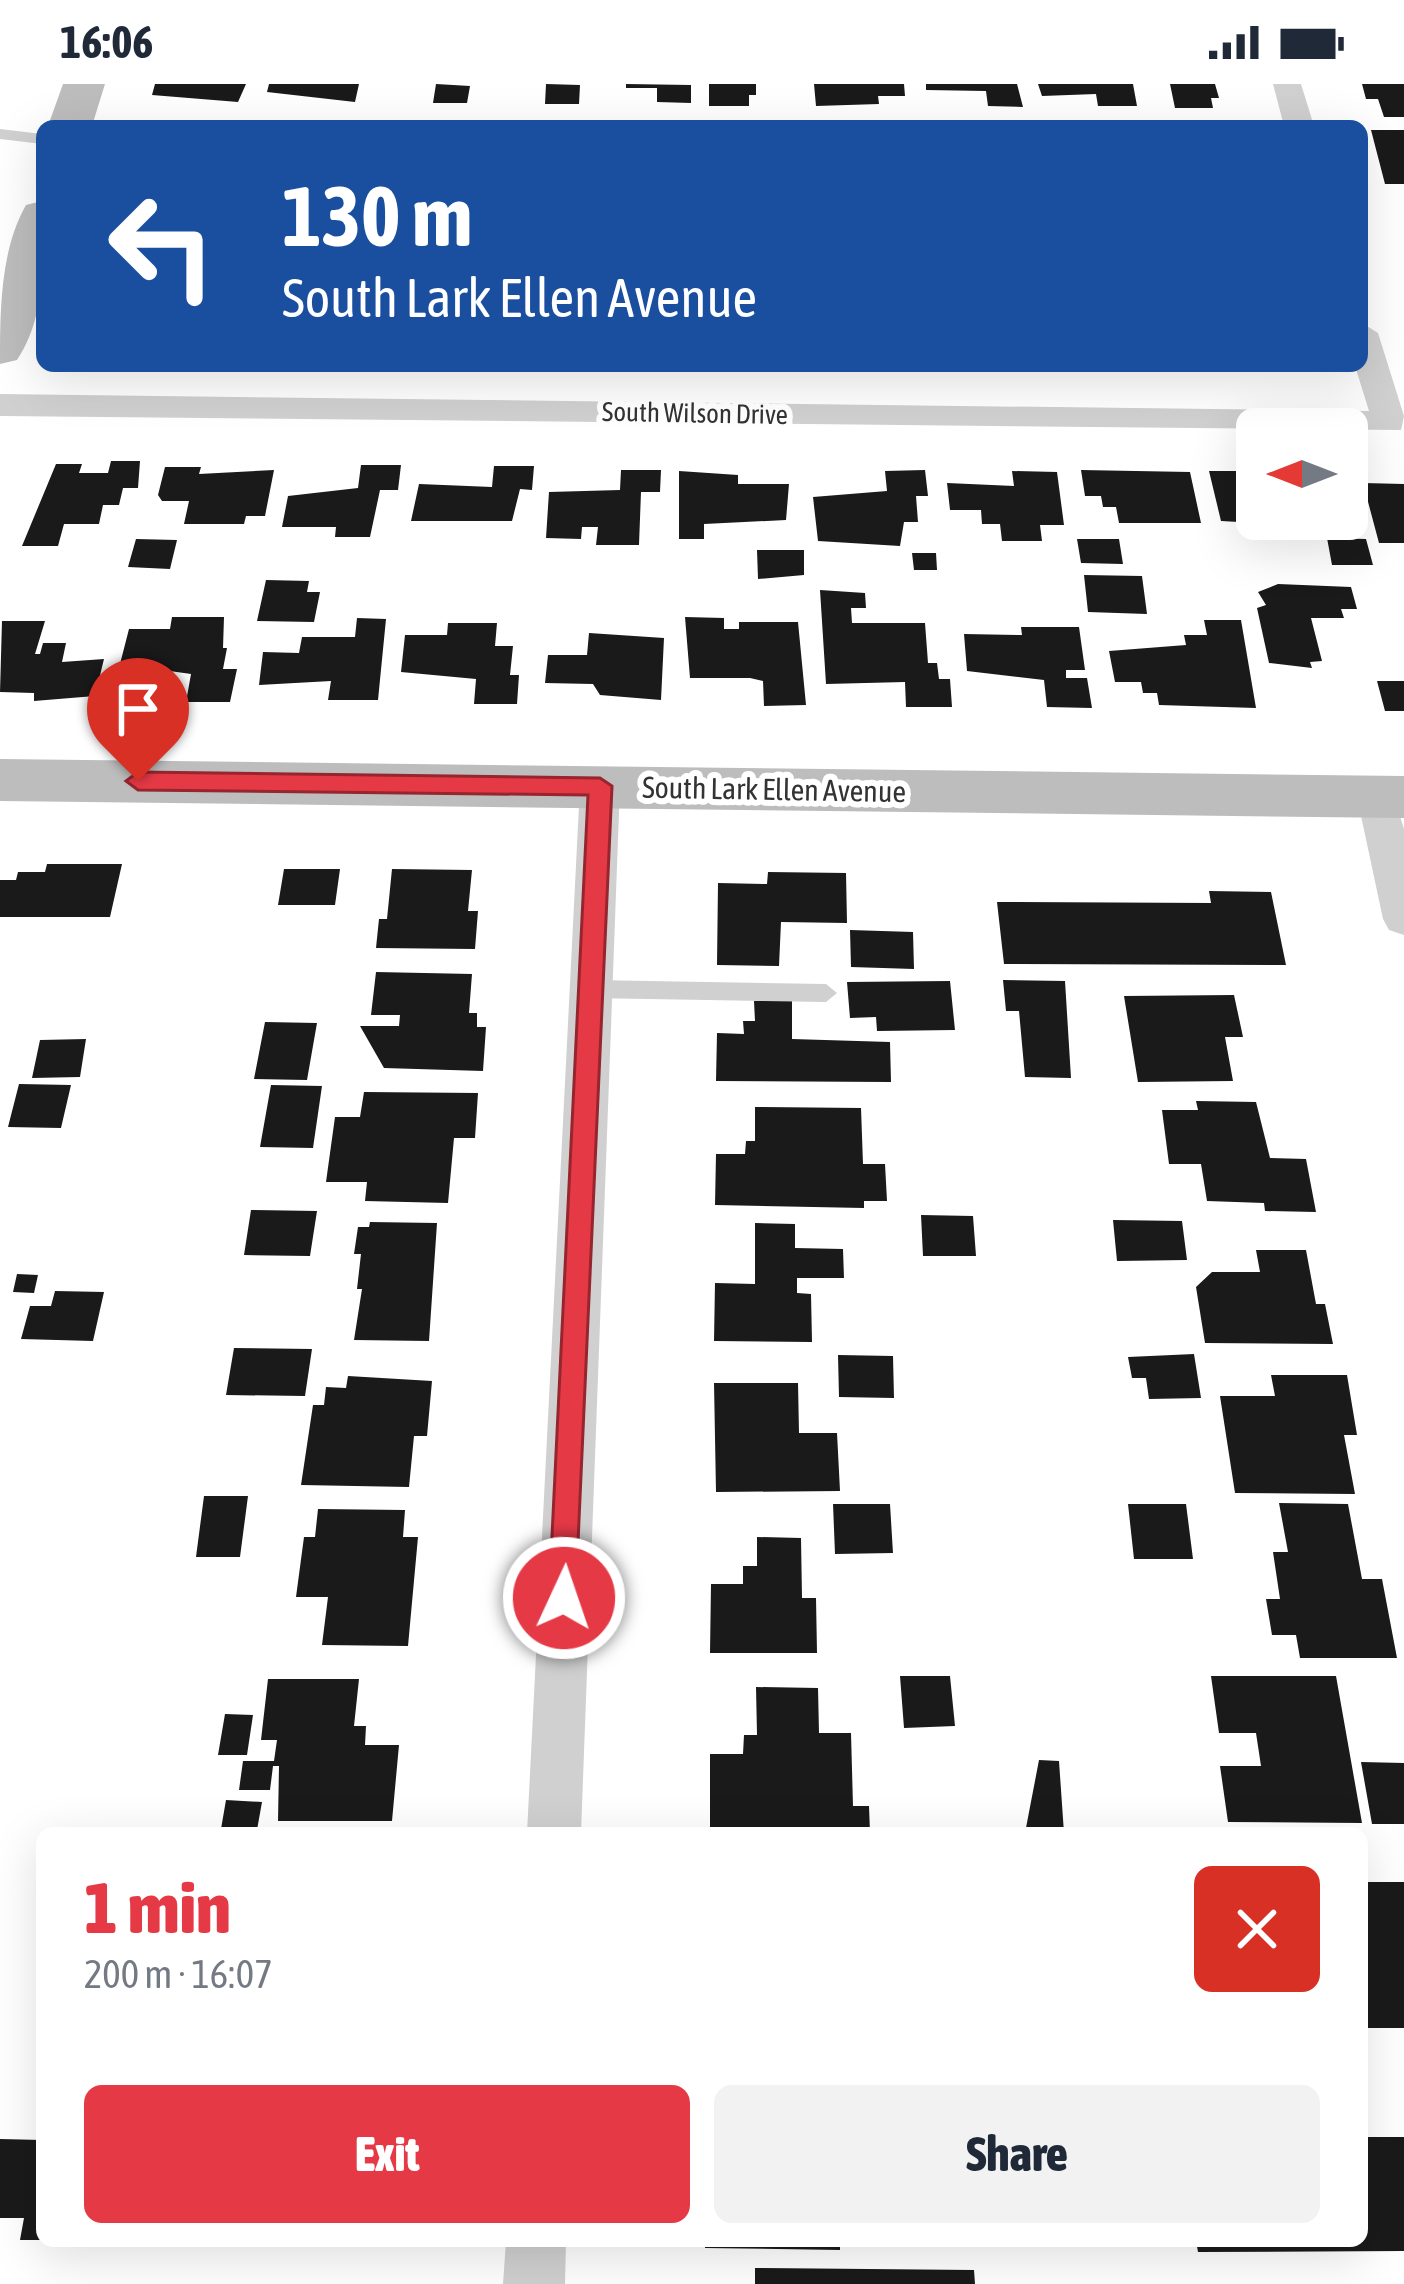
<!DOCTYPE html>
<meta charset="utf-8">
<style>
body{margin:0;font-family:"Asap Condensed",sans-serif;background:#f2f2f3;color:#1f2937;height:100vh;display:flex;flex-direction:column;font-size:45px;white-space:nowrap}
*{box-sizing:border-box;margin:0}
p{font-size:39px;color:#747a83}
.icon{flex:none;width:66px;height:66px;fill:none;stroke:currentColor;stroke-width:2;stroke-linecap:round;stroke-linejoin:round}
.map{position:relative;flex:1;overflow:hidden}
.side{position:absolute;left:36px;top:1743px;width:1332px;height:420px;display:flex;flex-direction:column;background:#fff;border-radius:18px;box-shadow:0 12px 48px #0002}
.side>*{flex:none}
.top-card{position:absolute;left:36px;top:36px;width:1332px;height:252px;border-radius:18px;box-shadow:0 12px 48px #0002;background:#1a4fa0;color:#fff;overflow:hidden}
.needle{width:78px;rotate:270deg}
.tools{position:absolute;left:1236px;top:324px;display:grid;gap:24px}
.tools a{display:grid;place-items:center;width:132px;height:132px;border-radius:18px;background:#fff;box-shadow:0 12px 48px #0002;font-size:60px}
.pin{position:absolute;display:grid;place-items:center;width:102px;height:102px;color:#fff;margin:-123px -51px;border-radius:50% 50% 50% 0;rotate:-45deg;box-shadow:0 0 12px #0007}
.pin .icon{rotate:45deg}
.me{position:absolute;width:132px;margin:-66px;rotate:3deg;stroke-linejoin:round;filter:drop-shadow(0 0 9px #0008)}
.turn{display:flex;align-items:center;gap:42px;height:252px;padding:0 48px;font-size:54px}
.turn .icon{width:156px;height:156px;stroke-width:2.5}
.turn b{display:block;font-size:84px;line-height:102px}
.round{display:grid;place-items:center;flex:none;width:126px;height:126px;border-radius:18px;background:#f2f2f3}
.overview{display:flex;align-items:center;justify-content:space-between;height:204px;padding:0 48px}
h1{font-size:72px;font-weight:800;line-height:90px;color:#e63946}
.cta{display:flex;gap:24px;margin-top:auto;padding:24px 48px}
.cta a{flex:1;height:138px;border-radius:18px;background:#e63946;color:#fff;font-size:48px;font-weight:800;line-height:138px;text-align:center}
.cta a+a{background:#f2f2f3;color:#1f2937}
.status{display:flex;justify-content:space-between;align-items:center;height:84px;padding:0 60px;background:#fff;direction:ltr}
.status svg{height:33px;fill:currentColor}
.map>svg:first-child{display:block}
</style>
<div class="status"><b>16:06</b><svg viewBox="0 0 49 12"><path d="M0 12V9h3v3zM5 12V6h3v6zM10 12V3h3v9zM15 12V0h3v12zM26 1h20v11H26zM47 4h2v5h-2z"/></svg></div>
<div class="map">
<svg width="1404" height="2200" viewBox="0 0 1404 2200">
<rect width="100%" height="100%" fill="#fff"/>
<path fill="#1a1a1a" d="M155,0h91l-8,18 -86,-7z
M269,0h90l-4,18 -88,-10z
M436,0l34,2 -3,17h-34z
M546,0l34,1 -1,19h-34z
M626,0l65,1v18l-34,-1v-14h-31z
M709,0h47v11h-7v11h-40z
M814,0h90l1,12h-27l1,8 -63,2z
M926,0h91l6,23 -35,-1 -2,-15 -60,-1z
M1038,0h95l4,22h-39l-2,-12 -54,2z
M1170,0h45l4,14h-8l2,10h-38z
M1362,0h42v33h-20l-6,-18h-12z
M1371,46h33v54h-19z
M111,377h29l-2,27h-15l-4,17h-16l-4,19h-35l-6,22h-36l34,-82h26l-3,9h29z
M361,381h40l-3,25h-18l-10,47h-35l1,-10h-54l6,-31 70,-8z
M494,382h40l-2,24 -12,-1 -8,32h-101l8,-37 73,3z
M165,383h36l-2,7 75,-4 -9,46h-19l-2,8h-60l5,-23h-27l-4,-6z
M621,386h40l-1,22h-19l-2,53h-43l2,-18h-16l-1,12 -35,-1 3,-46 71,-2z
M925,386l3,26h-12l2,26h-14l-4,24 -82,-5 -5,-44 74,-6 -2,-20z
M1081,386l109,2 11,51h-82l-3,-16h-13l-2,-11h-16z
M679,387l59,4v9h51l-3,36 -82,4v15h-25z
M1012,387l45,1 7,53h-24l2,16h-40l-2,-17h-18l-1,-14h-31l-3,-27 67,3z
M1209,387h48v52l-36,-2z
M1363,399l41,1v59h-25z
M1327,454l39,1 7,26h-41z
M136,455l41,1 -7,29 -42,-2z
M1077,455h42l4,25 -42,-1z
M757,466h47v25l-46,4z
M912,469h24l1,17h-23z
M1084,491l58,1 5,38 -59,-2z
M266,496l43,1 -2,11h13l-6,30 -57,-1z
M1278,500l73,3 6,22h-16l3,9h-33l11,43 -12,1 2,6 -43,-5 -12,-55 9,-3 -8,-13z
M820,506l45,3 1,15h-15l1,15h73l3,40h9l2,16h11l2,28h-46l-1,-25 -79,2z
M172,533h52l-1,31h4l-4,21h14l-7,33h-44l5,-28 -71,-10 9,-35h41z
M685,533l39,1v11h15v-7h59l8,83 -42,1 -1,-25 -13,-3h-60z
M357,534l29,1 -8,81h-50l3,-19 -72,4 4,-33 36,1 3,-16h53z
M1204,536h37l15,88 -97,-3 -2,-12h-14l-2,-11h-26l-6,-31 77,-6 -2,-10h23z
M2,537h43l-10,33h5l3,-11h23l-4,19 42,-3 -9,37 -61,5v-8l-34,-1z
M448,539h49l-2,23h18l-3,29h9l-2,29h-43l2,-25 -75,-7 4,-37h42z
M1021,543h58l6,43h-19v8h21l5,30 -45,-1 -3,-27 -77,-9 -3,-37 58,1z
M589,549l75,5 -3,62 -61,-5 -7,-11 -48,-1 3,-28h39z
M1377,597h27v30h-19z
M47,780h75l-12,53h-110v-37h16l2,-8h27z
M284,785h56l-5,36h-57z
M392,785l80,1 -4,41h10l-3,38 -99,-1 3,-29h8z
M768,788l78,1 1,50 -66,-1 -2,44 -62,-1 1,-82 49,1z
M1209,807l62,1 15,73 -282,-1 -7,-62 214,1z
M850,846l63,2 1,37 -63,-2z
M376,888l96,2 -3,39h8v14h9l-3,44 -99,-3 -24,-42h39l1,-11h-29z
M1003,896l62,1 6,97 -46,-1 -6,-66h-13z
M950,897l5,49 -78,1 -1,-14 -26,1 -3,-36z
M1234,911l9,42h-18l8,44 -95,1 -14,-86z
M754,917h38v38l98,3 1,40 -175,-1 1,-48 27,1 -1,-13h12z
M265,938l52,1 -10,57 -53,-1z
M86,955l-6,38 -48,1 8,-38z
M19,1000l52,1 -10,43 -53,-1z
M271,1001l51,1 -9,62 -53,-1z
M364,1008l114,1 -3,45h-21l-6,65 -83,-2 2,-19h-41l9,-65h25z
M1196,1017l60,1 14,56 36,1 10,53 -51,-1 -1,-8 -57,-2 -6,-37h-32l-7,-54h36z
M755,1023l106,1 2,56h22l2,37h-23v7l-149,-3 1,-51h29l1,-13h9z
M251,1126l66,1 -7,45 -66,-1z
M921,1131l52,1 3,40h-53z
M1113,1136l69,1 5,39 -70,1z
M370,1138l67,1 -8,118 -75,-1 8,-51h-5l4,-35h-7l4,-27h11z
M755,1139l40,1v24l48,1 1,29h-47v15l14,1 1,48 -98,-1 1,-58 40,1z
M1256,1166h50l10,54h9l8,40 -128,-1 -9,-56 16,-15h48z
M17,1190l21,1 -4,18 -21,-1z
M55,1207l49,1 -11,49 -72,-2 9,-33h21z
M234,1264l78,1 -7,47 -79,-1z
M1194,1270l7,44 -52,1 -3,-21h-14l-4,-21z
M838,1271l55,1 1,42 -55,-1z
M1271,1291h76l10,60h-13l11,59 -120,-1 -15,-97h55z
M348,1292l84,5 -5,55h-13l-5,51 -108,-2 12,-80h11l2,-18 20,1z
M714,1299h84l1,50h38l3,58 -124,1z
M204,1412h44l-8,61h-44z
M1279,1419l69,1 14,75h20l15,79h-97l-4,-23h-24l-6,-36h14l-7,-47h15z
M833,1420h57l3,49 -58,1z
M1128,1420h58l7,55h-59z
M318,1425l87,1 -2,27h15l-10,109 -86,-1 6,-48h-32l8,-60h11z
M757,1453l44,1 1,60h14l1,55h-107l1,-69h32v-18h14z
M900,1592h50l5,50 -51,2z
M1211,1592h125l26,147 -134,-1 -8,-56h41l-5,-33h-37z
M268,1595h91l-5,47h12l-1,19h34l-7,76h-114l1,-55h-6l-3,24h-31l4,-29h31l3,-21h-16z
M756,1603l62,1 1,45h32l2,73h16l1,27 -160,-3v-76h33l1,-19h13z
M225,1630l28,1 -6,40h-29z
M1039,1676l20,1 5,72h-39z
M1361,1678l43,1v61h-32z
M226,1716l36,2 -5,28 -36,-1z
M1362,1798h42v146h-42z
M1362,2053h42v114l-206,1 -2,-11h166z
M0,2055l42,1v100h-22l4,-22h-24z
M705,2157h135v9l-135,-2z
M755,2184l219,2 1,14h-220z"/>
<g fill="none" stroke-linecap="round" stroke-linejoin="round">
<path fill="#d0d0d0" fill-rule="evenodd" d="M0,45l42,5v10l-42,-5z
M591,896l235,4 11,9 -11,9 -235,-4 -11,-9z"/>
<path fill="#d0d0d0" fill-rule="evenodd" d="M1273,0h28l13,42h-30z
M1362,239l16,10 26,83 -3,14 -1401,-14v-22l1369,17 -14,-45h7z
M600,688l14,4 6,10 -39,1047h-54l53,-1047 6,-10z
M1377,698l14,5 13,42v106l-15,-5 -6,-11 -26,-122 6,-10z
M506,2157h60l-1,43h-62z"/>
<path fill="#bdbdbd" fill-rule="evenodd" d="M63,0h42l-13,42h-44z
M42,117c0,53 6,113 -25,159l-17,4c0,-53 0,-113 26,-159z
M0,675l1404,17v42l-1404,-17z"/>
</g>
<path fill="#e63946" stroke="#96252e" stroke-width="3" d="M138,688l462,6 12,8 -37,823 -11,4 -11,-4 -4,-11 39,-803 -450,-5 -12,-9z"/>
<g text-anchor="middle" dominant-baseline="central" stroke-width="12" stroke-linejoin="round" paint-order="stroke">
<g font-size="27" fill="#333" stroke="#fff">
<text transform="translate(695 329) rotate(1)">South Wilson Drive</text>
</g>
<g font-size="30" fill="#333" stroke="#fff">
<text transform="translate(774 705) rotate(1)">South Lark Ellen Avenue</text>
</g>
</g>
</svg>
<div class="tools">
<a><svg class="needle" viewBox="-14 -14 28 28"><path d="M0-13l5 13h-10z" fill="#e53935"/><path d="M0 13l5-13h-10z" fill="#747a83"/></svg></a>
</div>
<div class="pin" style="left:138px;top:697px;background:#d93025"><svg class="icon" aria-label="arrive" viewBox="0 0 24 24"><path d="M6 21V4h12l-3 4 3 4H6"/></svg></div>
<svg class="me" style="left:564px;top:1514px" viewBox="-20 -20 40 40"><circle r="17" fill="#e63946" stroke="#fff" stroke-width="3"/><path d="M0-11L8 9 0 5-8 9z" fill="#fff"/></svg>
<div class="top-card">
<div class="turn"><svg class="icon" aria-label="left" viewBox="0 0 24 24"><path d="M17 20v-9H6M10 6l-5 5 5 5"/></svg><div><b>130 m</b>South Lark Ellen Avenue</div></div>
</div>
<section class="side">
<div class="overview"><div><h1>1 min</h1><p>200 m · 16:07</p></div><a class="round" style="background:#d93025;color:#fff"><svg class="icon" aria-label="close" viewBox="0 0 24 24"><path d="M6 6l12 12M18 6L6 18"/></svg></a></div>
<div class="cta"><a>Exit</a><a>Share</a></div>
</section>
</div>
